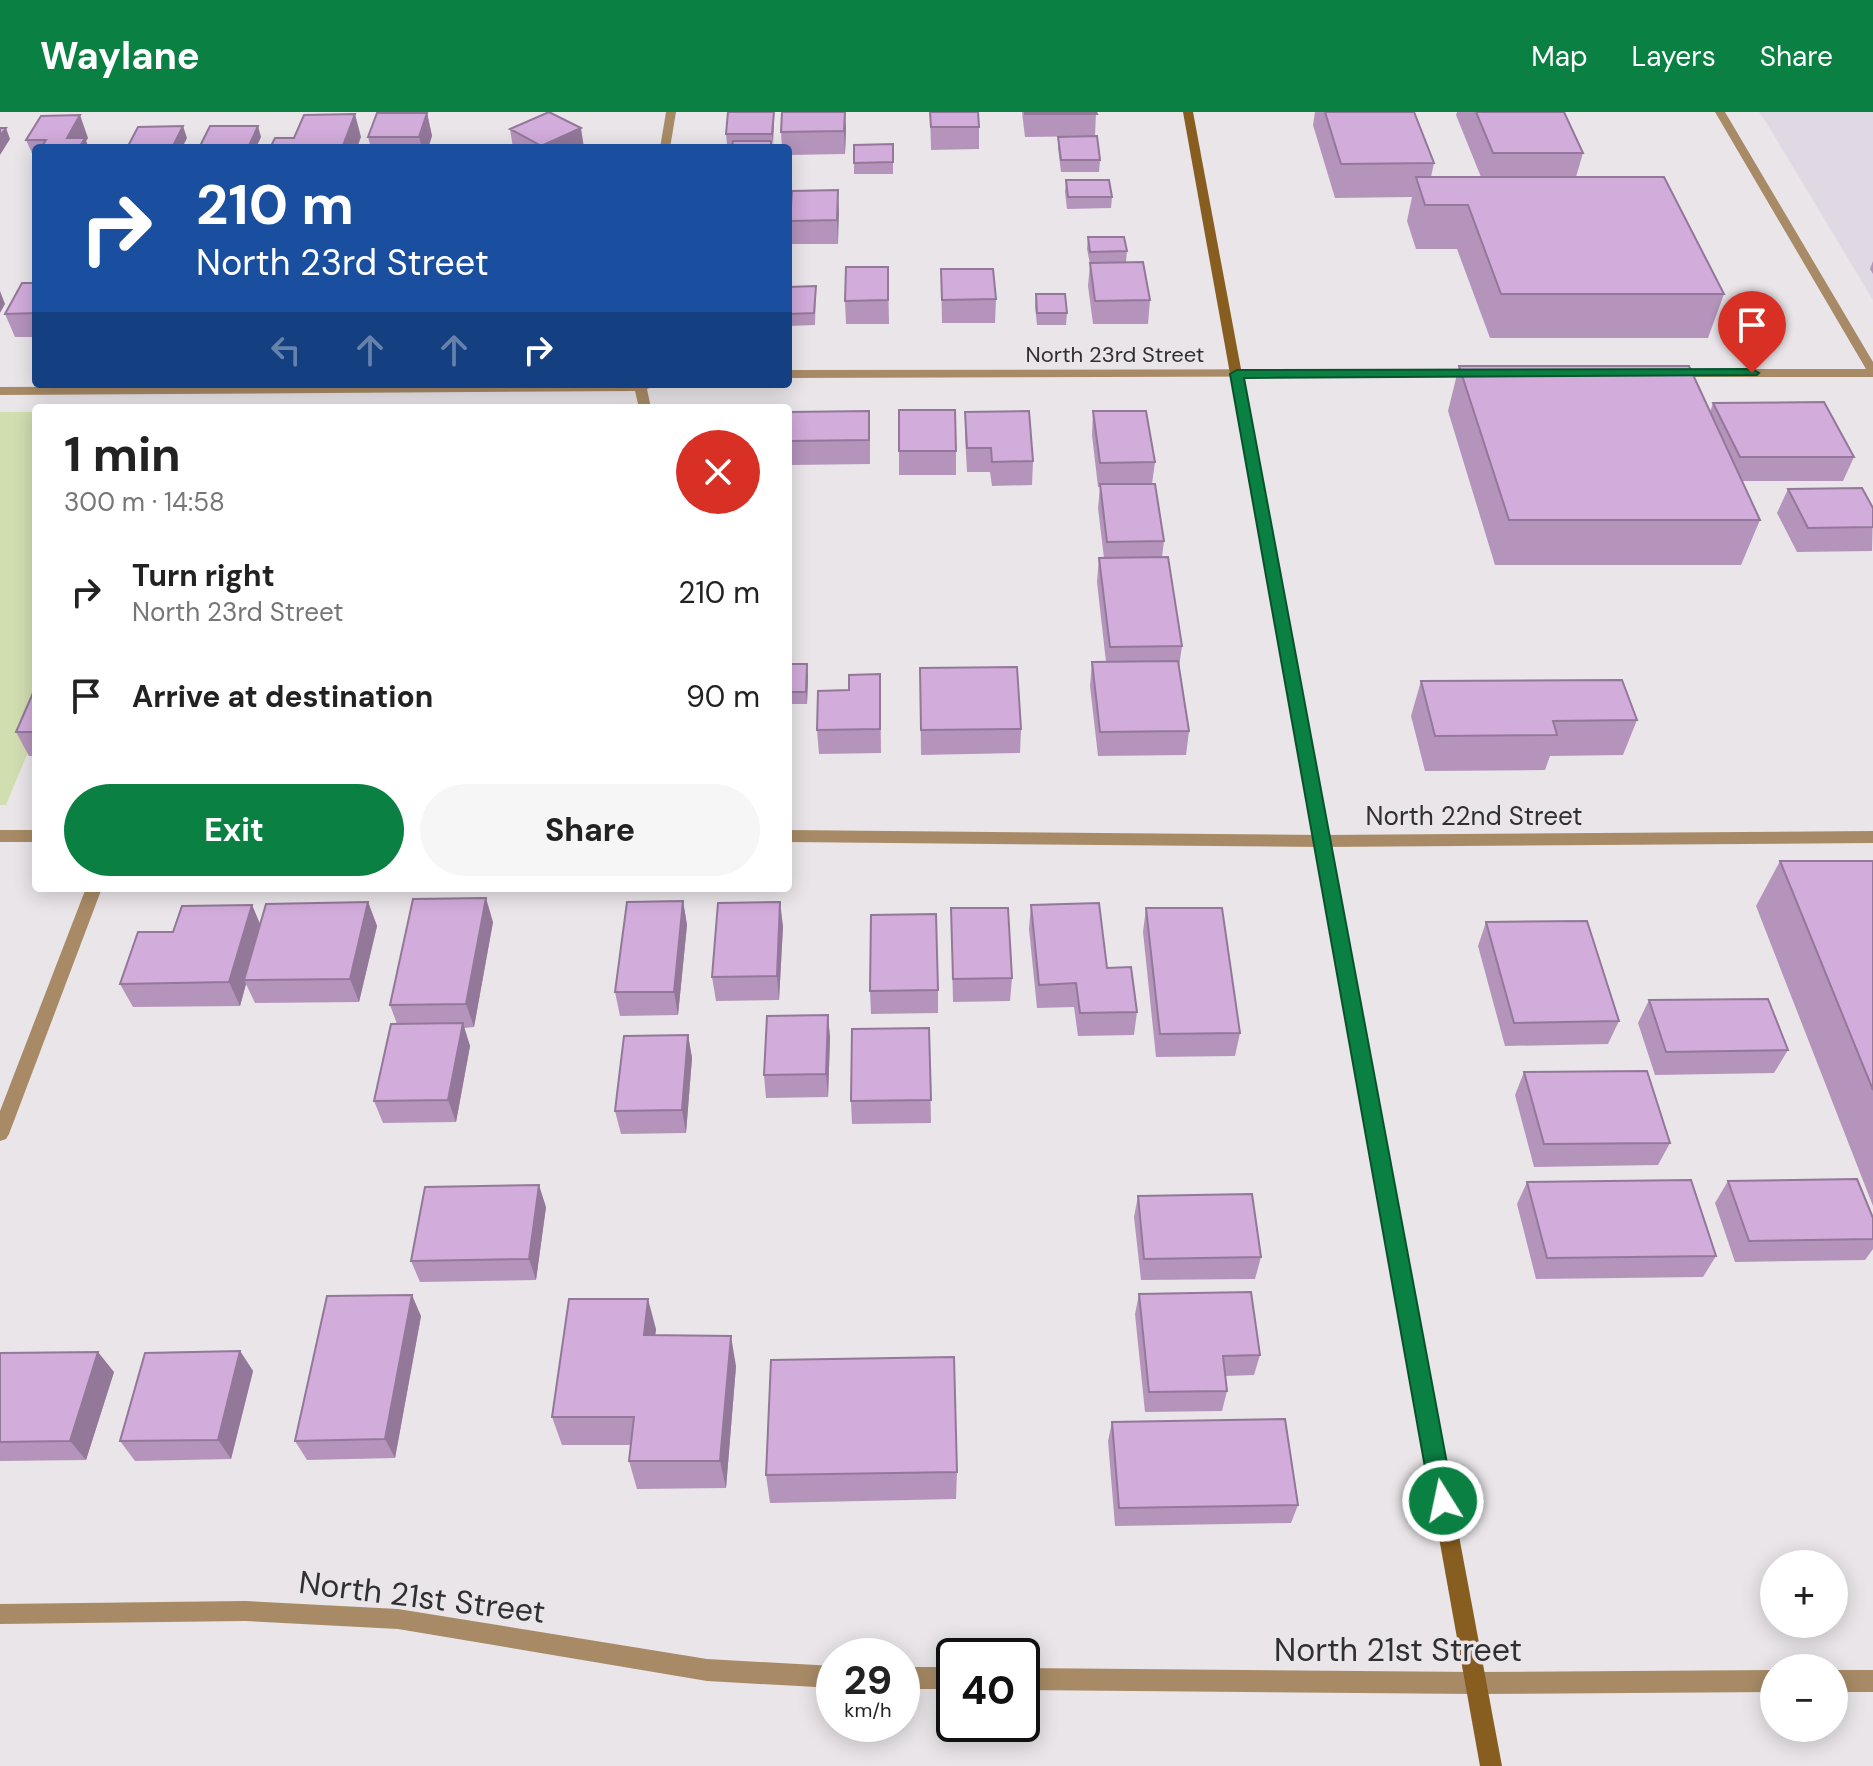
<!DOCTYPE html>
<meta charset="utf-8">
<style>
body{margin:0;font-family:"DM Sans",sans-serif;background:#f6f6f6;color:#222;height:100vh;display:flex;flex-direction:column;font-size:30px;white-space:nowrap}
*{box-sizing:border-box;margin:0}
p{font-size:26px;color:#767676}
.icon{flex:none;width:44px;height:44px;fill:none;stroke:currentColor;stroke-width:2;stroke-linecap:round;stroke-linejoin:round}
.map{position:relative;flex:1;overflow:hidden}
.side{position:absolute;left:32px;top:292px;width:760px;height:488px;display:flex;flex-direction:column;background:#fff;border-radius:8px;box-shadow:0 4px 20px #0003}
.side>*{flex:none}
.top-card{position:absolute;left:32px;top:32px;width:760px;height:244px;border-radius:8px;box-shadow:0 4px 20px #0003;background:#1a4fa0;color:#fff;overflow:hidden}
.controls{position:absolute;left:1760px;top:1438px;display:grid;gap:16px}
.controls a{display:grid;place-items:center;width:88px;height:88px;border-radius:50%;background:#fff;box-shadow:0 4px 20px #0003;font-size:40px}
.speed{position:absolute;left:816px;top:1526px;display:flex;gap:16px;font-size:40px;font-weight:700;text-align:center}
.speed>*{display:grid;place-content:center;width:104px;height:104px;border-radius:50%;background:#fff;box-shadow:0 4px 20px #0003;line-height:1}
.speed small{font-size:20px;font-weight:400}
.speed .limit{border:4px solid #111;border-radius:12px;background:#fff;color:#111}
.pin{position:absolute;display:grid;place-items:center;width:68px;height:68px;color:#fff;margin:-82px -34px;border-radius:50% 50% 50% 0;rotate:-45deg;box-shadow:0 0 8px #0007}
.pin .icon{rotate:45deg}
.me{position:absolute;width:88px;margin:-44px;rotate:350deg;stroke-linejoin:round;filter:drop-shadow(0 0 6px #0008)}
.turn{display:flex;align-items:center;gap:28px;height:168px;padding:0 32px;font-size:36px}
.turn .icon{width:104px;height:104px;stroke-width:2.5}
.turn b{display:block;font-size:56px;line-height:68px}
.lanes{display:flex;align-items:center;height:76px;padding:0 32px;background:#0003;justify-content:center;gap:40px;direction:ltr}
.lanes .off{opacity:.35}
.round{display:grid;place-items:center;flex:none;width:84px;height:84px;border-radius:42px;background:#f6f6f6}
.overview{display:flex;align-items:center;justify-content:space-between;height:136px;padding:0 32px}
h1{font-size:48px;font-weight:700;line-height:60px}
.button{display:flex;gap:16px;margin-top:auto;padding:16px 32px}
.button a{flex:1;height:92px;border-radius:48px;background:#0b8043;color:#fff;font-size:32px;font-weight:700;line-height:92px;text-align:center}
.button a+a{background:#f6f6f6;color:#222}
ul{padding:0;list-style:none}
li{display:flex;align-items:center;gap:24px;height:104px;padding:0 32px}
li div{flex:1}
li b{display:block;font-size:30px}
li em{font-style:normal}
header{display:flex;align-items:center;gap:48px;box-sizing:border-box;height:112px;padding:0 40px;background:#0b8043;color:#fff}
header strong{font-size:38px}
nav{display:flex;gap:44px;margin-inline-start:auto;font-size:28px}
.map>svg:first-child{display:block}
</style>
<header>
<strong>Waylane</strong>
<nav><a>Map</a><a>Layers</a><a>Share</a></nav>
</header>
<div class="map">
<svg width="1873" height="1654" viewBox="0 0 1873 1654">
<rect width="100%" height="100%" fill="#e9e5e9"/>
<path fill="#e0d8e2" d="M1759,0h114v188l-107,-178z"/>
<path fill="#d0deb0" d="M0,300h36v321l-30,72h-6z"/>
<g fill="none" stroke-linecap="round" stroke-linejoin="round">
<path fill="#a88b66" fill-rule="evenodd" d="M86,776h16l-93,246 -3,5 -6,2v-30z"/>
<path fill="#a88b66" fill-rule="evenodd" d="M666,0h10l-6,36h-10z
M1715,0h10l148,250v15h-202l-6,-4 6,-4h195z
M1475,257l4,1v6l-691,2v-8z
M659,272l-12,5 4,19h-12l-4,-17 -635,4v-8z
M0,718h36v12h-36z
M788,718l535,5 550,-4v12l-550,4 -535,-5z
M245,1489l153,8 309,50 127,7v22l-127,-7 -309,-52 -153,-8 -245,3v-20z
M902,1555h52v22h-52z
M1022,1556l453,4 299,-2v22l-299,2 -453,-4z
M1834,1558h39v22h-39z"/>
<path fill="#875d20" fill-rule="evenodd" d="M1183,0h10l309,1654h-22z"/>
</g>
<path fill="#b594bc" d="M930,0l49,15v22l-48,1z
M1022,0h74l-1,24 -70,1z
M1315,0h99l20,51 -3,14h50l-25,-62 1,-3h107l19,41 -7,24 148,117 -16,44h-218l-33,-89h-41l-9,-28 5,-24 -77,1 -22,-73z
M427,1l5,23 -4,12h-57l-3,-11z
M774,10l-2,26 -45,-3 -1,-11z
M846,16l-1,26 -57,1v-7h-6l-1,-16z
M510,17l74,19h-71z
M1058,25l42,23 -1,12h-38l-3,-24z
M88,26l-2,3 3,7h-53v14l-10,-22z
M893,32v30h-39v-11z
M1066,68l46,17 -1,11 -44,1 -2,-17z
M838,78v54h-46l-2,-23z
M1088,125l39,14 -1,11 24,38 -2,24h-55l-5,-38 2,-22 -3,-15z
M1873,149v13l-3,-5z
M888,155l1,57h-43l-1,-23z
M941,157l55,30 -1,24h-53z
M36,171v54h-21l-10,-23z
M816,174l-1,39 -27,1v-39z
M1036,182l31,19 -1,12h-29l-2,-19z
M1459,254l251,46 3,-9 141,54 -11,24h-101l18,39 -19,45h-246l-47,-154z
M899,298l57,41v24h-57z
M1093,299l62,51 -3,22 12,57 -2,16 20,89 -3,21 10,64 -3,24 -88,1 -8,-70 2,-24h14l-9,-80 2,-24h5l-6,-50 2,-21h-2l-6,-52z
M965,300l68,49 -1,24 -40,1 -2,-14h-23l-2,-36z
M870,323v29l-80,1 -2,-24z
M1788,377l85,19 -1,43 -75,1 -20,-39z
M788,552l20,12 -1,28h-19z
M920,556l101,61 -1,24 -99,2z
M880,562l1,79 -62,1 -2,-24 32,-40z
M1421,569l216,39 -14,35 -73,1 -5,14 -120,1 -14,-55z
M36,574v70h-7l-13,-24z
M1780,749h93v345l-117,-300z
M683,789l4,24 -9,90 -58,1 -5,-24z
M368,790l9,24 -18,76 -104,1 -9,-19 -6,22 -107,1 -13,-23 132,-79 8,19z
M1031,793l76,63 30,44 -3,23 -56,1 -4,-29 -37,1 -8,-79z
M951,796l61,70 -2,23 -57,1z
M1146,796l94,125 -5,23 -79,1 -13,-125z
M493,810l-19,105 -10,1 6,18 -14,76 -73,1 -9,-22 23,-77 -7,-19z
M1486,810l133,99 -11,23 -103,2 -27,-100z
M783,814l-4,74 -63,1 -4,-24z
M938,878v23l-67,1 -1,-23z
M1649,888l139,50 -14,23 -119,2 -17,-52z
M828,903l2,23 -2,59 -62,1 -2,-23z
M929,916l2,95 -79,1 -1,-23z
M688,923l4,23 -6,75 -65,1 -6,-23z
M1524,960l146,71 -12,22 -124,2 -19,-72z
M1728,1069l145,37v31l-8,11 -130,2 -20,-59z
M1527,1070l189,74 -13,21 -167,2 -19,-75z
M1138,1084l123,61 -6,22 -114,1 -7,-63z
M546,1095l-10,73 -116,2 -9,-21z
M1139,1182l121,61 -6,20 -29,1 2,15 -5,20 -77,1 -10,-98z
M421,1204l-26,142 -88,2 -12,-19z
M656,1217l-1,6 81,31 -10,122 -89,1 -8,-28 2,-16h-69l-10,-28z
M240,1239l13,20 -22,88 -96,2 -15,-20z
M0,1241l114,19 -28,88 -86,1z
M1112,1310l186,83 -7,18 -176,3 -7,-85z
M957,1360l-1,27 -186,4 -4,-28z"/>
<path fill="#937899" d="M774,0v10l-1,23 -1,-11z
M845,0l1,16 -1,26 -1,-23z
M427,1l5,23 -4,12h-6l-3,-11z
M355,2l6,23 -4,11h-15z
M80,3l8,23 -2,3 3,7h-19l-3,-10z
M183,14l4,12 -5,10h-10z
M258,14l3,11 -5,11h-8z
M6,16l4,11 -10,16v-19z
M581,16l3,20h-43v-2z
M838,78l1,24 -1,30 -1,-24z
M0,179l5,13 -5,9z
M807,552l1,12 -1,28 -1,-12z
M486,786l7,24 -19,105 -8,-23z
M683,789l4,24 -9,90 -4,-23z
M368,790l9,24 -18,76 -9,-23z
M780,790l3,24 -4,74 -2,-24z
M252,793l10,24 -18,51 2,4 -6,22 -11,-24z
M828,903l2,23 -2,59 -2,-23z
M463,911l7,23 -14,76 -8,-22z
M688,923l4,23 -6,75 -4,-23z
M539,1073l7,22 -10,73 -7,-21z
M412,1183l9,21 -26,142 -10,-19z
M648,1187l8,30 -4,36 -8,-30z
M731,1224l5,30 -10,122 -6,-27z
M240,1239l13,20 -22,88 -13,-19z
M98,1240l16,20 -28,88 -16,-19z"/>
<path fill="#d2acdb" stroke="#937899" stroke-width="2" d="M549,0l32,16 -40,18 -31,-17z
M728,0h46l-2,22h-46z
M782,0h63l-1,19 -63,1z
M930,0h48l1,15h-48z
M1025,0h71l1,2h-72z
M1325,0h89l20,51 -93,1z
M1476,0h88l19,41h-90z
M377,1h50l-8,24h-51z
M355,2l-13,34h-72l5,-10h19l10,-23z
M80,3l-13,23h18l-6,10h-38l5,-8h-20l15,-24z
M183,14l-11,22h-45l11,-21z
M210,14h48l-10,22h-49z
M0,16h6l-6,8z
M1097,24l3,24h-39l-3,-23z
M733,29h38v7h-39z
M893,32v18l-39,1v-18z
M1416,65h248l60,117h-223l-33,-89h-43z
M1066,68h43l3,17h-44z
M838,78l-1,30 -47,1 2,-30z
M1088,125h36l3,14 -37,1z
M1143,150l7,38 -55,1 -5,-38z
M846,155h42v33l-43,1z
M941,157h52l3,30 -54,1z
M22,171h14v30l-31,1z
M816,174l-2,27 -26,1v-27z
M1036,182h29l2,19h-30z
M1459,254h230l71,154h-251z
M1824,290l30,55h-114l-27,-54z
M899,298h56l1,41h-57z
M869,299v29l-81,1 2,-29z
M1029,299l4,50 -41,1 -1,-14h-24l-2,-36z
M1093,299h53l9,51 -55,1z
M1100,372h55l9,57 -57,1z
M1862,376l11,20v19l-65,1 -20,-39z
M1168,445l14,89 -72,1 -11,-89z
M1178,549l11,70 -89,1 -8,-70z
M788,552h19l-1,28h-18z
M1017,555l4,62 -100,1 -1,-62z
M880,562v55l-63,1 1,-39 31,-1v-15z
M1622,568l15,40 -84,1 4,14 -122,1 -14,-55z
M36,574v46h-20z
M1780,749h93v229z
M486,786l-20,106 -76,1 23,-106z
M683,789l-9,91h-59l12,-90z
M368,790l-18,77 -106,1 22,-76z
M780,790l-3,74 -65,1 6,-74z
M1099,791l8,65 24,-1 6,45 -57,1 -4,-30 -37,2 -8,-80z
M252,793l-23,77 -109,2 18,-52h35l9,-26z
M951,796h57l4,70 -59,1z
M1146,796h76l18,125 -80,1z
M936,802l2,76 -68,1 1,-76z
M1587,809l32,100 -105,2 -28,-101z
M1768,887l20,51 -122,2 -17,-52z
M828,903l-2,59 -62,1 3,-59z
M463,911l-15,77 -74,1 17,-77z
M929,916l2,72 -80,1 1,-72z
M688,923l-6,75 -67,1 9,-75z
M1647,959l23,72 -126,1 -20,-72z
M1857,1067l16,39v21l-124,2 -21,-60z
M1691,1068l25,76 -169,2 -20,-76z
M539,1073l-10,74 -118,2 14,-74z
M1252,1082l9,63 -117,2 -6,-63z
M1251,1180l9,63 -37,1 4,35 -78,1 -10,-98z
M412,1183l-27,144 -90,2 32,-145z
M569,1187h79l-4,36 87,1 -11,125h-91l5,-44h-82z
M240,1239l-22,89 -98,1 25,-88z
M98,1240l-28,89 -70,1v-89z
M954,1245l3,115 -191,3 5,-115z
M1285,1307l13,86 -179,3 -7,-86z"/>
<path fill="#0b8043" stroke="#07532c" stroke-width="2" d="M1752,257l7,4 -2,2 -513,3 210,1123 -3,8 -8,3 -8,-3 -4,-8 -201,-1127 7,-4z"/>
<g text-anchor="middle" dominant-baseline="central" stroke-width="7" stroke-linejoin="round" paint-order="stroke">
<g font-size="22" fill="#313031" stroke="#e9e5e9">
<text x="1115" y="242">North 23rd Street</text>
</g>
<g font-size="26" fill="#313031" stroke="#e9e5e9">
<text x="1474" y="704">North 22nd Street</text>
</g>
<g font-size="32" fill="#313031" stroke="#e9e5e9">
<text transform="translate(422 1485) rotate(7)">North 21st Street</text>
<text x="1398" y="1538">North 21st Street</text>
</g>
</g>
</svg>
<div class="controls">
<a>+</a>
<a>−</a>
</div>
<div class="speed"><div>29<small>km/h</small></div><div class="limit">40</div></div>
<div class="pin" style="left:1752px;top:261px;background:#d93025"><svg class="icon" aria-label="arrive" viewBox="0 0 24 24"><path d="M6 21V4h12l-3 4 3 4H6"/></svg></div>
<svg class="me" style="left:1443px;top:1389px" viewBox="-20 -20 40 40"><circle r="17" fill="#0b8043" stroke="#fff" stroke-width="3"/><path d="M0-11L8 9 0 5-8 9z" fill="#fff"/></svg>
<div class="top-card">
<div class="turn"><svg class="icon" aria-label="right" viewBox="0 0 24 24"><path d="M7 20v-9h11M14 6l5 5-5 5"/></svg><div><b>210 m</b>North 23rd Street</div></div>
<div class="lanes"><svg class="icon off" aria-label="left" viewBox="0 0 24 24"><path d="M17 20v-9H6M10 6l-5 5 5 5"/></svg><svg class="icon off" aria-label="ahead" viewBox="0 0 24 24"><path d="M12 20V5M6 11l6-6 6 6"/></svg><svg class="icon off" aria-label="ahead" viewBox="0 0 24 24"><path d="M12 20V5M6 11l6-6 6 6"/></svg><svg class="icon" aria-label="right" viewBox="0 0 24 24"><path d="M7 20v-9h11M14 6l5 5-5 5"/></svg></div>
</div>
<section class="side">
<div class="overview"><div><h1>1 min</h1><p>300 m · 14:58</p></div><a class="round" style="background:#d93025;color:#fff"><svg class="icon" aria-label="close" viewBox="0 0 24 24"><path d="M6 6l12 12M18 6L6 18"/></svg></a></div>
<ul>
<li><svg class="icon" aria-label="right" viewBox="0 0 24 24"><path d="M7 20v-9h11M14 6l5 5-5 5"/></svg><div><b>Turn right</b><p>North 23rd Street</p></div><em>210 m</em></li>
<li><svg class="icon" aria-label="arrive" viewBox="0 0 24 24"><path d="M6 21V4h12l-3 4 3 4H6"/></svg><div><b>Arrive at destination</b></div><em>90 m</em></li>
</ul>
<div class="button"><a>Exit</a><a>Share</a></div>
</section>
</div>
